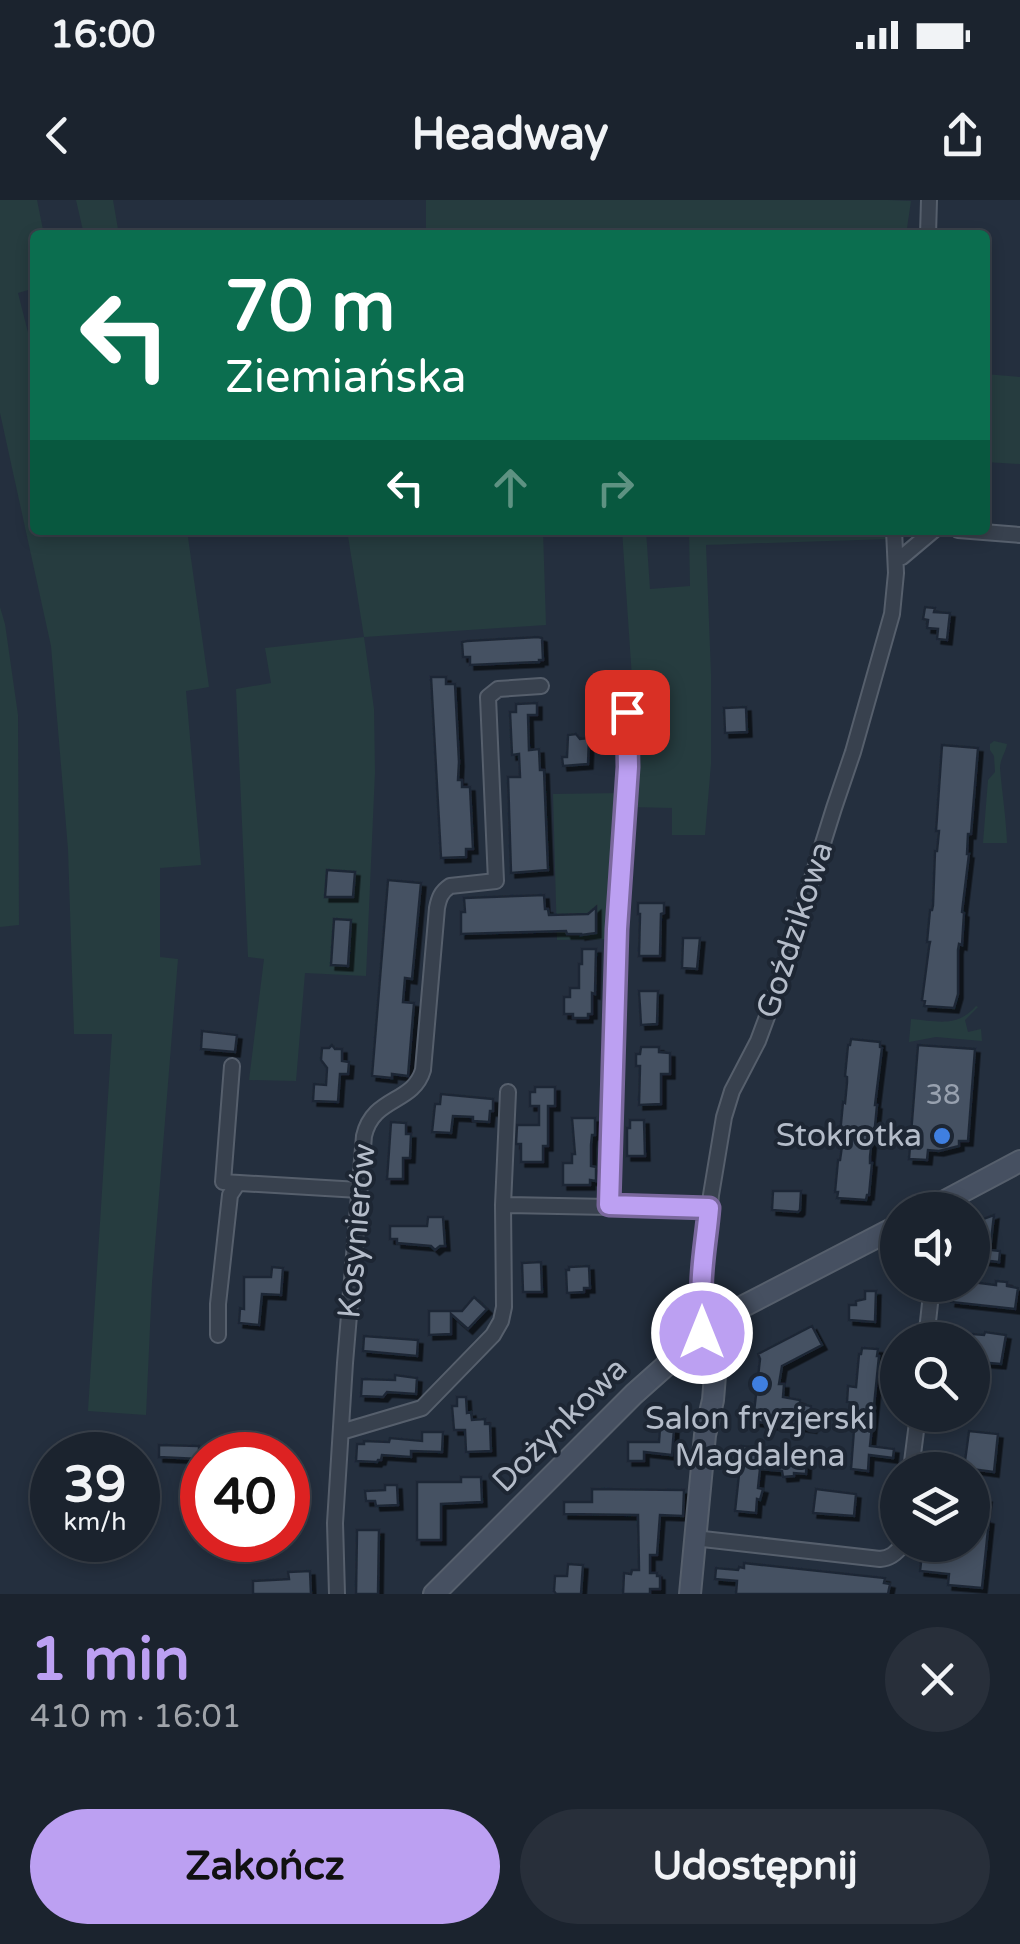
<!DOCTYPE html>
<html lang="pl">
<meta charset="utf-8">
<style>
body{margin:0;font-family:"Varela Round",sans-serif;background:#282f3a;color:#f1f3f6;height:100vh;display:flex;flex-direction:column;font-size:38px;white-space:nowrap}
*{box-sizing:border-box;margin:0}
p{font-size:32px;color:#a0a4aa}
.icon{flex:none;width:55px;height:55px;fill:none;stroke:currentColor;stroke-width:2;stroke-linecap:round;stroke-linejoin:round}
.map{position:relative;height:1394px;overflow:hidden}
.side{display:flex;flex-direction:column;background:#1b232e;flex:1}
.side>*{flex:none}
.guide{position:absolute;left:30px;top:30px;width:960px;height:305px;border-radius:10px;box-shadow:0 5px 15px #0003,0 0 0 2px #39404a;background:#0b6e4f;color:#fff;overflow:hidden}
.controls{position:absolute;left:880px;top:992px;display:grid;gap:20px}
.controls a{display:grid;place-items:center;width:110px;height:110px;border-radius:50%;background:#1b232e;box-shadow:0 5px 15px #0003,0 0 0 2px #39404a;font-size:50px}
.speed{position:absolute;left:30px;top:1232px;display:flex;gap:20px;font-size:50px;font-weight:700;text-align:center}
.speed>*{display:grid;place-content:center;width:130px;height:130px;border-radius:50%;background:#1b232e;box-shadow:0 5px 15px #0003,0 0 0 2px #39404a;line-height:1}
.speed small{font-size:25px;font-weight:400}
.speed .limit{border:15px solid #d22;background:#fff;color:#111}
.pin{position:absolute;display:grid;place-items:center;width:85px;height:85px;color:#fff;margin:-42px;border-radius:20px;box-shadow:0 5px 15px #0006}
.me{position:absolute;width:110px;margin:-55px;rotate:0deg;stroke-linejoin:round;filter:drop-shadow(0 0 8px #0008)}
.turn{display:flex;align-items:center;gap:35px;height:210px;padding:0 30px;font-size:45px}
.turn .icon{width:130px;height:130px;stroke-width:2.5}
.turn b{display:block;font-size:70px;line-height:85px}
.lanes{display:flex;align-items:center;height:95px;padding:0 30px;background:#0003;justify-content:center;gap:50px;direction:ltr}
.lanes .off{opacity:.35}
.round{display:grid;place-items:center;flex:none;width:105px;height:105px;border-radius:52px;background:#282f3a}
.overview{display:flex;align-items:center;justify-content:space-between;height:170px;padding:0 30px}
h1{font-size:60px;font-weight:700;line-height:75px;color:#bca0f2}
.primary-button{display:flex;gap:20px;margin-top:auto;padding:20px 30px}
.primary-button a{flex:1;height:115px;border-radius:60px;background:#bca0f2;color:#111;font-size:40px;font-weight:700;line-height:115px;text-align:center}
.primary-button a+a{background:#282f3a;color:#f1f3f6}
.status{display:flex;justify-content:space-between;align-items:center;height:70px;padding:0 50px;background:#1b232e;direction:ltr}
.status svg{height:28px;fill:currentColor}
header{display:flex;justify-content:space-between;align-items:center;height:130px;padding:0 30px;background:#1b232e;font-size:45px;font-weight:700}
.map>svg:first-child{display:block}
</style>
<div class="status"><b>16:00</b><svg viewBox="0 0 49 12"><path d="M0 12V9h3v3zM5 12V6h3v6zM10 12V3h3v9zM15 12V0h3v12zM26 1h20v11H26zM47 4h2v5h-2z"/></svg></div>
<header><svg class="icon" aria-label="back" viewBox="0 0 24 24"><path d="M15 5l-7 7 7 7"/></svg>Headway<svg class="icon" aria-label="share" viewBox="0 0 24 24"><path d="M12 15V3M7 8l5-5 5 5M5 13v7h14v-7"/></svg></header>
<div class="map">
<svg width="1020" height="1394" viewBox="0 0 1020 1394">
<defs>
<filter id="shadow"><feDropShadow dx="4.5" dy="4.5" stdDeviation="0" flood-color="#0009"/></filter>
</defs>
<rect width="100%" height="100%" fill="#242f3e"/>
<path fill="#263c3f" d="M0,0h37l7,35h-9v53l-17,5 17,67v170h152l22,157 -23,4 15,174 -41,3v89l18,2 -26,324 -6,132 -58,-4 24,-377h-38l-6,-185 -17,-203 -51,-233z
M76,0h37l6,35h-35z
M426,0h462l23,1 -5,34h-480z
M985,174l35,3v87l-35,-2z
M347,330h196l3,95 -182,12 10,72 1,63 -9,204 -61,-3 -9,108 -47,-1 15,-121 -16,-2 -12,-268 35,-6 -6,-35 99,-11z
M622,330h24l4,59 40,-3 -1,-56h199l1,9 -183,6 5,129v90l-6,71h-33v-27l-42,-1 3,-114z
M0,407l5,17 13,91 1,210 -19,2z
M994,541l13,3c-1,8 -7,15 -7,24 2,25 6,48 7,75h-24l5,-63 7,-8 -1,-16 -4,-6v-6z
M623,593l-3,56 -10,4v5l6,7 -3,74 -56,1 -4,-146z
M976,806l2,1 -13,13 3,12 13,-3 1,12 -46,-4 -27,5 2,-23c26,2 46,9 65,-13z"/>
<path fill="#455162" stroke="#1f2835" stroke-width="2.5" filter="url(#shadow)" d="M925,407l10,1 -1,4 16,1 -3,27 -10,-1 1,-10 -11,-1 1,-8 -5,-1z
M538,437l4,1 1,22h-4v2l-69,3v-8h-7l-1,-15 5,-1z
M431,477h15v7h9l4,78 -1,18h4v7h8l3,62h-7v8l-25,1z
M537,503v12h-9l1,35 10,-1 1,21h4l4,100 -37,3 -3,-96h12l-1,-23 -7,1 -2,-43h6v-8z
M746,507l1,25 -22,1 -1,-25z
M576,534l4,5 9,-1 -1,26 -25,2 -1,-9h5l1,-22z
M942,545l36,3 -7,86h-3l-1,20h2l-7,58 2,1 -2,32 -3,-1 -1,6v44l-4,14 -30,-2 1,-5 -3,-1 7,-53 1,-5h-3l3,-32h2l1,-5 2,-54h2l2,-20h-3z
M327,670l28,2 -2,25h-28z
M388,680l33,3 -9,96 -7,-1 -2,24 11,1 -6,73 -16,-2v4l-20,-2z
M544,695l1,14h3l1,6 39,-1 8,-7v26l-15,2v-1h-14l-1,-3 -105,3v-22h4l-1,-14z
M638,703h26v10l-3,1 -1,42h-21l1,-42h-2z
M334,719l17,1 -3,46 -17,-1z
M683,738h17l-3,31 -15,-1z
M582,749h14l-1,45 -3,-1v21h-4v4h-15v-4h-9v-17h6v-9h9v-24h3z
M639,791h19l-1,33 -16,1z
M202,831l35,4 -2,17 -34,-3z
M851,839l29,3v5l2,1 -7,57h2l-3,32h-2l-2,20v6h2l-3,32h-2l-1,5 -29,-2 1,-6h-3l3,-32h2l2,-14v-12h-2l3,-32 2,1 2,-21v-5l-2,-1 3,-31h2z
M332,845l3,4h7v12l7,1 -1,12h-8l-2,28 -25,-1 1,-17 12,1 1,-17 -6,-8 1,-12h7z
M918,845l57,4 -7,92h-9v5l-20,5 -11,-1 -1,10 -18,-1z
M641,847h18v5l11,1v21h-9v30l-22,1 1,-39h-4v-12h4z
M535,887h20v19h-7v40h-5v16h-22v-18h-5l1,-19h22v-19h-9v-14h5z
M441,894l52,5v12h-3l-1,11 -16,-1v-4l-20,-1 -2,17 -19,-1 3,-28h5z
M572,918h23v17h-3l-1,10v21l5,1v14l-6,-1v5h-27v-22h9v-9h3z
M630,920h14l1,36h-18v-28h3z
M391,922l15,1v11h5l-1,24h-7v21h-16z
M773,991h28l-1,19 -2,2 -26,-2z
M994,1015l-4,35 10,1 -1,11 -27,-3v-36z
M428,1017h15l2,29h-5l-5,4 -4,-4 -34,-3v-4h-7v-13h37z
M541,1062l1,30h-19l-1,-29z
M589,1066l1,22h-6v4l-17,1 -1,-23h3v-3z
M272,1067l11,1 -2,27 -19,-1 -3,31 -20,-2 1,-15 4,1v-32h27z
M996,1081l11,1v4l11,2 -3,21 -64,-7 2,-17h19v-3l24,3z
M865,1091h11l-1,31 -26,-2v-15h7v-4l9,-2z
M474,1097l13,12 -19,20 -17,-15v20l-22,1v-24h33z
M812,1126l10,19 -40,21 -3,18h5l-1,13 17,3v4l11,2 -1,10h4l-2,12 -15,-2v3l-44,-8 7,-62 -2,-5z
M985,1132l21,3 -5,29 -23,-2 1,-11h-7v-17l12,1z
M364,1136l54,4 -1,16 -54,-5z
M862,1148l16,1 -1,7h2l-9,90 24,3 -1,9 -24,-3 -1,16 -17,-2 5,-66 -9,-1 1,-16 8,1 3,-33h2z
M395,1175l22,3 -1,16 -29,-2 -4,5 -22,-1 1,-17 33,1z
M457,1197h9l1,16 4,-1 1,8 13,-1v5h5l1,27 -25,1 -1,-22h-11l-2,-24h5z
M660,1228l14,1 -2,26 -28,-3v9h-16v-19h31z
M969,1231l29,3 -4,38 -30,-4z
M422,1232h21l-1,20 -31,-1v6l-29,-2 -1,5h-3l-1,2 -21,-1 1,-17h7v-3l25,1 1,-4 32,3z
M159,1245l40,1v13l-40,-2z
M742,1246l65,7 -1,21 -12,-1v3l-11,1 -1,-6 -22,-2 -2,19 5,1 -3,11 -3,-1 -1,14 -21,-2z
M461,1277h20l1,25 -41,2v36h-24v-58h44z
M385,1285h12l1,20 -22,1 -1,-5h-9l-1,-10 20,-1z
M592,1289l92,1 -1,26 -23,-1 -3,40h-7v18h7v3h3v13h-10v5h-27l1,-21 7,1 1,-4h7l-1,-55 -74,-1v-12h28z
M816,1289l40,5 -2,22 -41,-3z
M972,1296l15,2 -3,21 5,1 -7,68 -34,-3 1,-11 -29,-3 3,-26h49z
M357,1330h22l-1,64h-22z
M744,1363l141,15 -1,5 6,1 -2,10h-152l1,-13 -22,-2 1,-11 22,2 1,-3 5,1z
M568,1364l15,1 -2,29h-25l-2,-3 1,-15h12z
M310,1371l1,23h-58v-13l36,-2 -1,-7z"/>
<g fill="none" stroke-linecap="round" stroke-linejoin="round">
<g stroke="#565f6c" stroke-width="18">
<path id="street" d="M928,35l1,-35
M958,330l62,5
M896,359l6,-2 32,-27
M232,866l-9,116 136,8
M503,1005l206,4
M609,1005l8,-276 11,-162 -1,-55
M707,1129l-5,-24v-17l9,-93 13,-78 8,-26 26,-50 20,-54 56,-179 19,-56 39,-138 4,-41 -2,-43
M218,1135v-31l12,-109 8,-12
M926,1140l6,-55
M341,1232l81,-24 71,-73 8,-14 3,-14 -1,-102 5,-113
M911,1270l7,-55
M694,1338l186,21c10,-1 16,-5 22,-14
M337,1394l-2,-71 10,-160 19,-227c9,-40 49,-32 59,-66l14,-162c2,-10 4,-16 13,-22l46,-5 -8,-184 10,-8 43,-3"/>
</g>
<g stroke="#565f6c" stroke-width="24">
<path id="secondary" d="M928,1010l92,-49
M679,1152l14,6 9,8
M434,1394l200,-200 73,-65 27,-18 164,-85
M690,1394l15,-159 8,-35 3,-37 -1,-23 -8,-11"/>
</g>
<use href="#street" stroke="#38414e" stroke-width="14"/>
<use href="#secondary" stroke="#465061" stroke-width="20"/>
</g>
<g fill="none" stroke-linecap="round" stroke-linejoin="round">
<g stroke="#7a689d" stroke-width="25">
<path id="route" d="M627,512l1,55 -11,162 -8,276 100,3c-3,39 -14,83 -2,121l-5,4"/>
</g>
<use href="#route" stroke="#bca0f2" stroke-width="18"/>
</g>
<g fill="#3f7fe0" stroke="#1d2633" stroke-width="4">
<circle cx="942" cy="936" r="10"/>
<circle cx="760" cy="1184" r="10"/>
</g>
<g text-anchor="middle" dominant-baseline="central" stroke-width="8" stroke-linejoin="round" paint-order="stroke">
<g font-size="28" fill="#98a1af">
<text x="943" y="895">38</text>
</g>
<g font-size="32" fill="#b4bcc9" stroke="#1d2633">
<text transform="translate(795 730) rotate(-72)">Goździkowa</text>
<text transform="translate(357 1031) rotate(-85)">Kosynierów</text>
<text transform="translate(560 1225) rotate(-45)">Dożynkowa</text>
</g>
<g font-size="32" fill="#b4bcc9" stroke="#1d2633" text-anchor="end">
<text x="922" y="936">Stokrotka</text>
<text x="760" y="1219" text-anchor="middle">Salon fryzjerski<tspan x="760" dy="37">Magdalena</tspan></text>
</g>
</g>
</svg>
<div class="controls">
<a><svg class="icon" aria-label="sound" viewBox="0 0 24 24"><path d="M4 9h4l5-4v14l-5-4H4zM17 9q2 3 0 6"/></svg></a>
<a><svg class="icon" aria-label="search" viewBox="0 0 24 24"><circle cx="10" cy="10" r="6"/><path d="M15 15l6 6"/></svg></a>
<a><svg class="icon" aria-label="layers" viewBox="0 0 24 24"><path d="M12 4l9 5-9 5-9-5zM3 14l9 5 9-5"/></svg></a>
</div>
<div class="speed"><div>39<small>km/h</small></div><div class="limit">40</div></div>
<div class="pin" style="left:627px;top:512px;background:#d93025"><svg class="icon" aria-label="arrive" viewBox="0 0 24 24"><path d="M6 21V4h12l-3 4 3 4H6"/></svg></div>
<svg class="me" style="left:702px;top:1133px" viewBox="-20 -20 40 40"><circle r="17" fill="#bca0f2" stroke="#fff" stroke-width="3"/><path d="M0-11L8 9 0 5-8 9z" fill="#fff"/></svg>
<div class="guide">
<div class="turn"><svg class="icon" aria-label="left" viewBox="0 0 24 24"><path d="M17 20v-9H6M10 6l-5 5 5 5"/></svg><div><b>70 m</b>Ziemiańska</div></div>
<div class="lanes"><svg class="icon" aria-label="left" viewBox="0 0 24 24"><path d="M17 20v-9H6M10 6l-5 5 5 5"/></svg><svg class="icon off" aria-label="ahead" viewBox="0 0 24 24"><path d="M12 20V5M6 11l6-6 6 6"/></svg><svg class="icon off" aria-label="right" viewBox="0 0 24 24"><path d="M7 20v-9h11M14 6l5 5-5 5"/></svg></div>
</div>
</div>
<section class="side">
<div class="overview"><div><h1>1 min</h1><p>410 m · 16:01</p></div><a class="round"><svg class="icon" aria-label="close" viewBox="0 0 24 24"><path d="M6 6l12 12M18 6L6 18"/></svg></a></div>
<div class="primary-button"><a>Zakończ</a><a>Udostępnij</a></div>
</section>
